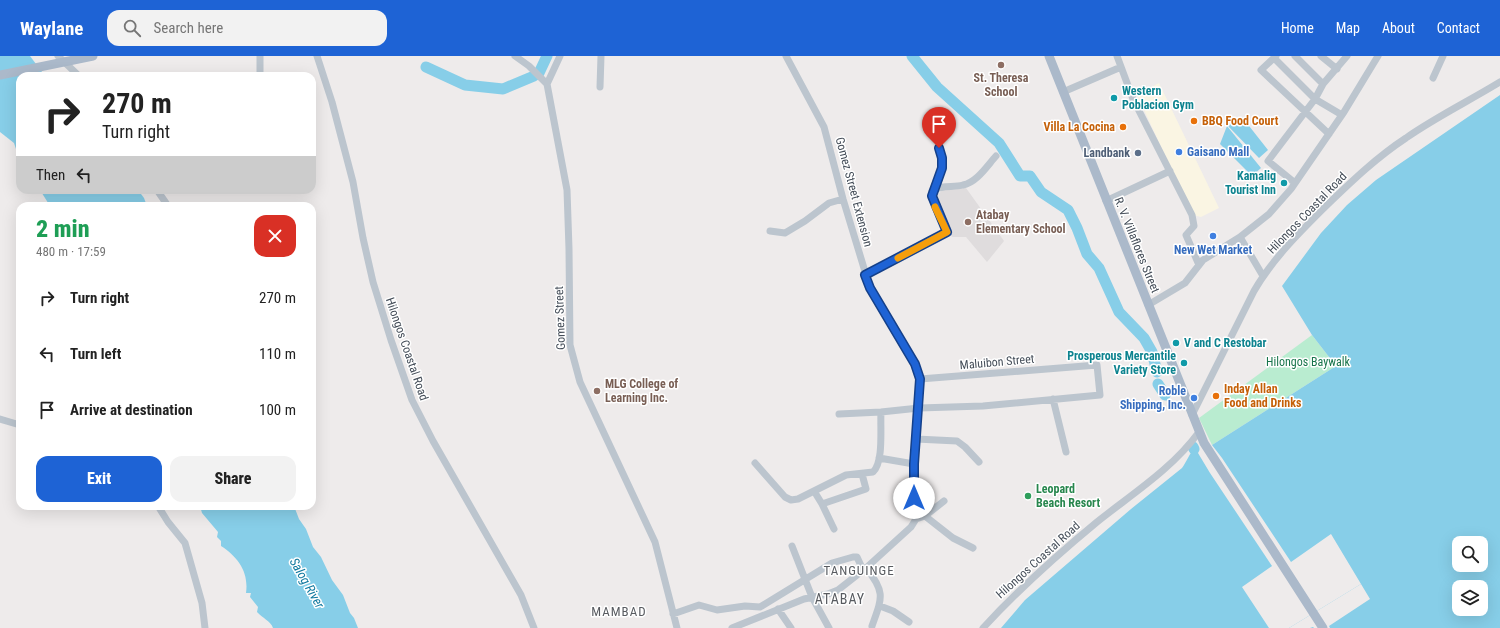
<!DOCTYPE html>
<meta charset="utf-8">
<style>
body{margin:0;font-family:"Roboto Condensed",sans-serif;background:#f2f2f2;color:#222;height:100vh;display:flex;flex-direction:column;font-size:15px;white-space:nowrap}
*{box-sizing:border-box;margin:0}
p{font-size:13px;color:#767676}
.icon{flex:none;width:22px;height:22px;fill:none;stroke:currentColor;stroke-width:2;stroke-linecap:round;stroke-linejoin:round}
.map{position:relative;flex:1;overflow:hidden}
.sheet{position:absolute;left:16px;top:146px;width:300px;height:308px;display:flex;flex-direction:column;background:#fff;border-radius:12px;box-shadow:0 4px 16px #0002}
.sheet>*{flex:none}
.hud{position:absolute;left:16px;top:16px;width:300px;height:122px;border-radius:12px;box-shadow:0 4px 16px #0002;background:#fff;color:#222;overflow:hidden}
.buttons{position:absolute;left:1452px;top:480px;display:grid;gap:8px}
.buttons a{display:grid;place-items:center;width:36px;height:36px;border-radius:8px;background:#fff;box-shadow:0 4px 16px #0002;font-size:20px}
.pin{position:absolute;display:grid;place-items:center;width:34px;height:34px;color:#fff;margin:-41px -17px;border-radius:50% 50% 50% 0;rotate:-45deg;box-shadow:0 0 4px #0007}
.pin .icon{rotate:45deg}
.me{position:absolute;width:44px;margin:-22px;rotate:0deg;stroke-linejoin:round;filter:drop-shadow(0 0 3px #0008)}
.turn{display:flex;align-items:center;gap:14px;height:84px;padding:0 20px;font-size:18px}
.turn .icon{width:52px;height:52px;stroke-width:2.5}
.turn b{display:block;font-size:28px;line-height:34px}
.then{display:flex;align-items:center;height:38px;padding:0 20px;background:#0003;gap:8px;font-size:15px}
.round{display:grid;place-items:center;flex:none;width:42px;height:42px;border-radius:12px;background:#f2f2f2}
.headline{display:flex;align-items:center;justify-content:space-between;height:68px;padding:0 20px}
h1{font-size:24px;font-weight:800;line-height:30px;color:#1e9e55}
.cta{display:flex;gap:8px;margin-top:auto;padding:8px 20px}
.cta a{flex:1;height:46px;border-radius:12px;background:#1e63d5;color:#fff;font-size:16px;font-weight:800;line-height:46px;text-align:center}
.cta a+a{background:#f2f2f2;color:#222}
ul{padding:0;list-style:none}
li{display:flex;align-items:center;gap:12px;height:56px;padding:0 20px}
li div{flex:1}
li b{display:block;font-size:15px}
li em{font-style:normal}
header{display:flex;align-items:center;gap:24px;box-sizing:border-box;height:56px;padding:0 20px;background:#1e63d5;color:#fff}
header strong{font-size:19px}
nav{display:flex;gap:22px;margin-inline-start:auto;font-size:14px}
.search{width:280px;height:36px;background:#f2f2f2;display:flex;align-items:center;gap:10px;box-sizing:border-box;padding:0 14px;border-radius:12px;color:#767676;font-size:15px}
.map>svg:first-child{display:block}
</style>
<header>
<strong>Waylane</strong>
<div class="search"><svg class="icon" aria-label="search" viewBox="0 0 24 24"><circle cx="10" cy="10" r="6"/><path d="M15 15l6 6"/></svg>Search here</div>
<nav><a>Home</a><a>Map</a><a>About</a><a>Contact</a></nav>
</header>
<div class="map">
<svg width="1500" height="572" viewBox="0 0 1500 572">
<rect width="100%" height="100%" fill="#eeebeb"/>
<path fill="#faf5e3" d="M1159,27l60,125 -18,9 -8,-2 -56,-120z"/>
<path fill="#dfdcdd" d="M966,132l38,53 -17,21 -21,-25h-14l-14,-30 -3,-10 9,-8z"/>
<path fill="#b9ecd0" d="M1312,279l24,31 -124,79 -13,-27z"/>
<path fill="#87cee8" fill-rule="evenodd" d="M0,0h30l12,16 5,4h-27v85l-6,-18 -14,-11z
M1500,39v533h-211l72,-44 -30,-50 -40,28 -69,-104 -10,-13 124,-79 -24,-31 -30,-49 39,-53 26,-28 29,-25zM1459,487h22v22h-22zM1459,531h22v22h-22z
M1242,61l26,33 -9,8 -31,-32z
M1227,70l34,42 -9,8 -32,-32z
M40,134h98l6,8 3,8h-97z
M1195,392l15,25 62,93 -30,21 27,41h-268l24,-28 106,-91 51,-41c5,-7 7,-14 13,-20z
M200,450h94l5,13 7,10 7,18 8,10 11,23 11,15 7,18 4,5 4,10h-85c-2,-7 -11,-10 -16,-16l1,-5 -8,-10 1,-4h-5c3,-21 -8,-36 -25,-47v-5l-4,-4 1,-5 -16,-19z"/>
<path fill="#eeebeb" d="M1361,528l9,15 -41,27 1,2h-16l-1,-1 -3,1h-21z"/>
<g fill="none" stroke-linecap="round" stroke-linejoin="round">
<path stroke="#87cee8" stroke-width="11" d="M912,0l25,31 62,56 21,33h10l11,16 27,18 9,18 10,26 12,14 20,44 25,26 8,14 5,20
M426,11l39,18 38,4 31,-13
M539,17l8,-17
M1158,328l7,11
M1193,391l1,2"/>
<path stroke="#bcc5ce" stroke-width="7" d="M58,0l21,20
M260,0v20
M317,0l15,46 21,80 10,56 10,44 18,58 21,60 21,41 88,154 13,33
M515,0l14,10 18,18
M1117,0l16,43 59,116 2,11 -8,9 13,30
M1276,0l-15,14 68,64
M1295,0l28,28
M1321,0l16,13
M1274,2l41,41 27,16
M1433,22l10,-22
M547,28l20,106 2,59 1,96 10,37 75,160 22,86
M547,28l13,-28
M600,31l1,-31
M1063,36l58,-25
M1295,127l-27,-22 47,-62 8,-15 24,-28
M157,134l11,16
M932,135c9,-17 13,-24 7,-43
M1106,145l64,-30
M770,175l15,2 20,-12 24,-18 14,-4
M1240,181l23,39
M865,219l82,-43 -14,-31 -1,-10c10,-7 21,-3 31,-6 14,-3 24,-19 33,-29
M1148,249l37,-22 18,-23 37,-23 29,-23 22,-25 53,-77 34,-56
M1053,343l13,53
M839,358l42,-2 38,-4 64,-2 117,-11 -3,-30 -177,14
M1192,359l62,-124c19,-33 47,-60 73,-86 25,-24 50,-48 79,-67 30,-21 63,-37 94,-56
M0,363l20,6
M916,383l41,2 8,6 14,15
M879,402l35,6
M755,407l30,34 6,3 7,-1 48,-24 27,-3c11,-10 7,-45 8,-60
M814,435l8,13 44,-15 -4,-15
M822,448l12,25
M158,450l10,16 17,21 17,60 3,25
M925,460l19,-15
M916,463l9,-3 28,22 20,10
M792,490l20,51 17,31
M866,512c20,24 16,30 6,58
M880,550l13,5 16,11
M778,553l13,19
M673,558l26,-9 18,5 28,-4 15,1 72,-44 21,-6h4l6,13
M732,572l72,-29 24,-5 10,-4 28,-22 45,-41 5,-8 -2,-20v-35l6,-85 -5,-15 -45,-76 -27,-89 -19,-72 -38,-71
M983,572c35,-38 74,-73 114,-106 35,-28 75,-53 102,-90"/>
<path stroke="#abb9ca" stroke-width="9" d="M1049,0l155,387 119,185"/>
<path stroke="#abb9ca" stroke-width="9" d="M0,19l93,-19"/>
</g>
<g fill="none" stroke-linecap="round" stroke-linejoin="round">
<g stroke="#14408a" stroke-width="10">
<path id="route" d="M914,442v-34l6,-85 -5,-15 -45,-76 -5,-13 82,-43 -15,-36 10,-28v-10l-3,-10"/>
</g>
<use href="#route" stroke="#1e63d5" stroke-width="7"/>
<path stroke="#f59e0b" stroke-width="7" d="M898,202l49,-26 -12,-25"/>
</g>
<g fill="#8d6e63" stroke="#fff" stroke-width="1.5">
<circle cx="1001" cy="9" r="4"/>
<circle cx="968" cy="166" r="4"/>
<circle cx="597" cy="335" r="4"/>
</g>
<g fill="#0f9aa8" stroke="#fff" stroke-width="1.5">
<circle cx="1114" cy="42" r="4"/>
<circle cx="1284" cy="127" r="4"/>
<circle cx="1176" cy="287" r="4"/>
<circle cx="1184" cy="307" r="4"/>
</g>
<g fill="#e8710a" stroke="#fff" stroke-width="1.5">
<circle cx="1194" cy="65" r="4"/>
<circle cx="1123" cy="71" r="4"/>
<circle cx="1216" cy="340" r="4"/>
</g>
<g fill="#3f7fe0" stroke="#fff" stroke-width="1.5">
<circle cx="1179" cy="96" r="4"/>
<circle cx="1213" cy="180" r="4"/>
<circle cx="1194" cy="342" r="4"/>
</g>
<circle fill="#5c6f8a" stroke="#fff" stroke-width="1.5" cx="1138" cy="97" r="4"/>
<circle fill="#2e9e5b" stroke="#fff" stroke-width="1.5" cx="1028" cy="440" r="4"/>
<g text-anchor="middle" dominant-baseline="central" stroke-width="3" stroke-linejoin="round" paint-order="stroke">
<g font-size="12" font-weight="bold" fill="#785e54" stroke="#fff" text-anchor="start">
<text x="1001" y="22" text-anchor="middle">St. Theresa<tspan x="1001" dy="14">School</tspan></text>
<text x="976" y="159">Atabay<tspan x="976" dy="14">Elementary School</tspan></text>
<text x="605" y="328">MLG College of<tspan x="605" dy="14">Learning Inc.</tspan></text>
</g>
<g font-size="12" font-weight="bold" fill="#0d838f" stroke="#fff" text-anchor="start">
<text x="1122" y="35">Western<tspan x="1122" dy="14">Poblacion Gym</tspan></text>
<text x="1276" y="120" text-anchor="end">Kamalig<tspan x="1276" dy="14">Tourist Inn</tspan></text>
<text x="1184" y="287">V and C Restobar</text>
<text x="1176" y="300" text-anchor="end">Prosperous Mercantile<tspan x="1176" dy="14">Variety Store</tspan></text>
</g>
<g font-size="12" font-weight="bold" fill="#c56008" stroke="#fff" text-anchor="start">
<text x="1202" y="65">BBQ Food Court</text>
<text x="1115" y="71" text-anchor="end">Villa La Cocina</text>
<text x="1224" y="333">Inday Allan<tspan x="1224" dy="14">Food and Drinks</tspan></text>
</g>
<g font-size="12" font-weight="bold" fill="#366cbe" stroke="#fff" text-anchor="start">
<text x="1187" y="96">Gaisano Mall</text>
<text x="1213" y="194" text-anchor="middle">New Wet Market</text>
<text x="1186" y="335" text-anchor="end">Roble<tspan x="1186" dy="14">Shipping, Inc.</tspan></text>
</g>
<g font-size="12" font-weight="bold" fill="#4e5e75" stroke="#fff" text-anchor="end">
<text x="1130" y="97">Landbank</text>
</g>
<g font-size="12" fill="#444d58" stroke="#fff">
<text transform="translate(854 136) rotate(75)">Gomez Street Extension</text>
<text transform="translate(1307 157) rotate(-46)">Hilongos Coastal Road</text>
<text transform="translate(1137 189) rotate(68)">R. V. Villaflores Street</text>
<text transform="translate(560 262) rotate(-92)">Gomez Street</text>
<text transform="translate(407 293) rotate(71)">Hilongos Coastal Road</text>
<text transform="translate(997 306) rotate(-5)">Maluibon Street</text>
<text transform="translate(1038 504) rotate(-42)">Hilongos Coastal Road</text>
</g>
<g font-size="12" fill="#19754c" stroke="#fff">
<text x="1308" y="306">Hilongos Baywalk</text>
</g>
<g font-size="12" font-weight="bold" fill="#27864d" stroke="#fff" text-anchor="start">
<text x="1036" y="433">Leopard<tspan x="1036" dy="14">Beach Resort</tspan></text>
</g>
<g font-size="13" letter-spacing="1" fill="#585b60" stroke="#fff">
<text x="859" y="514">TANGUINGE</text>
<text x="619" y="555">MAMBAD</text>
</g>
<g font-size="13" font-style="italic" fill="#10799f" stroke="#fff">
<text transform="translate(307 527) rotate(60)">Salog River</text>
</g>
<g font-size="14" letter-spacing="1" fill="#585b60" stroke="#fff">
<text x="840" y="543">ATABAY</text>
</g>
</g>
</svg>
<div class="buttons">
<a><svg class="icon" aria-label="search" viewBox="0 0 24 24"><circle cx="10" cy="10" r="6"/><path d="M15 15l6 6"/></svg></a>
<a><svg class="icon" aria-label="layers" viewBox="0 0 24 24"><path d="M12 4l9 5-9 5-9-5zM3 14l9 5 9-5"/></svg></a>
</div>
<div class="pin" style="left:939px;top:92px;background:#d93025"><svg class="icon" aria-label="arrive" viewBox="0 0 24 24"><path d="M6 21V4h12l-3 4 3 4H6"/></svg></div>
<svg class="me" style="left:914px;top:442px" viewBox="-20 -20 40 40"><circle r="19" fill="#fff"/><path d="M0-13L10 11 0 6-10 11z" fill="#1e63d5"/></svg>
<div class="hud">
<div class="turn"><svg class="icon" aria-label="right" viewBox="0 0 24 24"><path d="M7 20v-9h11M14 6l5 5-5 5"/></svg><div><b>270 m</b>Turn right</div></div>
<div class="then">Then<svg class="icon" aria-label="left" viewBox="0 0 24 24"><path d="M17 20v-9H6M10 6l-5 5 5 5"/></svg></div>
</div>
<section class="sheet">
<div class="headline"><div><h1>2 min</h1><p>480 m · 17:59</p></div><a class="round" style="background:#d93025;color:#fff"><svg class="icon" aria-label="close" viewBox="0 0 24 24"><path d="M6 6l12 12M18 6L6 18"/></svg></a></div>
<ul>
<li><svg class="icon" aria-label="right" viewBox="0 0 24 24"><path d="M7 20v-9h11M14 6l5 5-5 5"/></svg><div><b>Turn right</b></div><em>270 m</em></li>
<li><svg class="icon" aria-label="left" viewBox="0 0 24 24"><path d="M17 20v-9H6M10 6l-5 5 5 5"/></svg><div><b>Turn left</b></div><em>110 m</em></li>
<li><svg class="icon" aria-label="arrive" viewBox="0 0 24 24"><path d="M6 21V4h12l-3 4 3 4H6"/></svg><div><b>Arrive at destination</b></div><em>100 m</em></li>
</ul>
<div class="cta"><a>Exit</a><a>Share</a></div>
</section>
</div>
